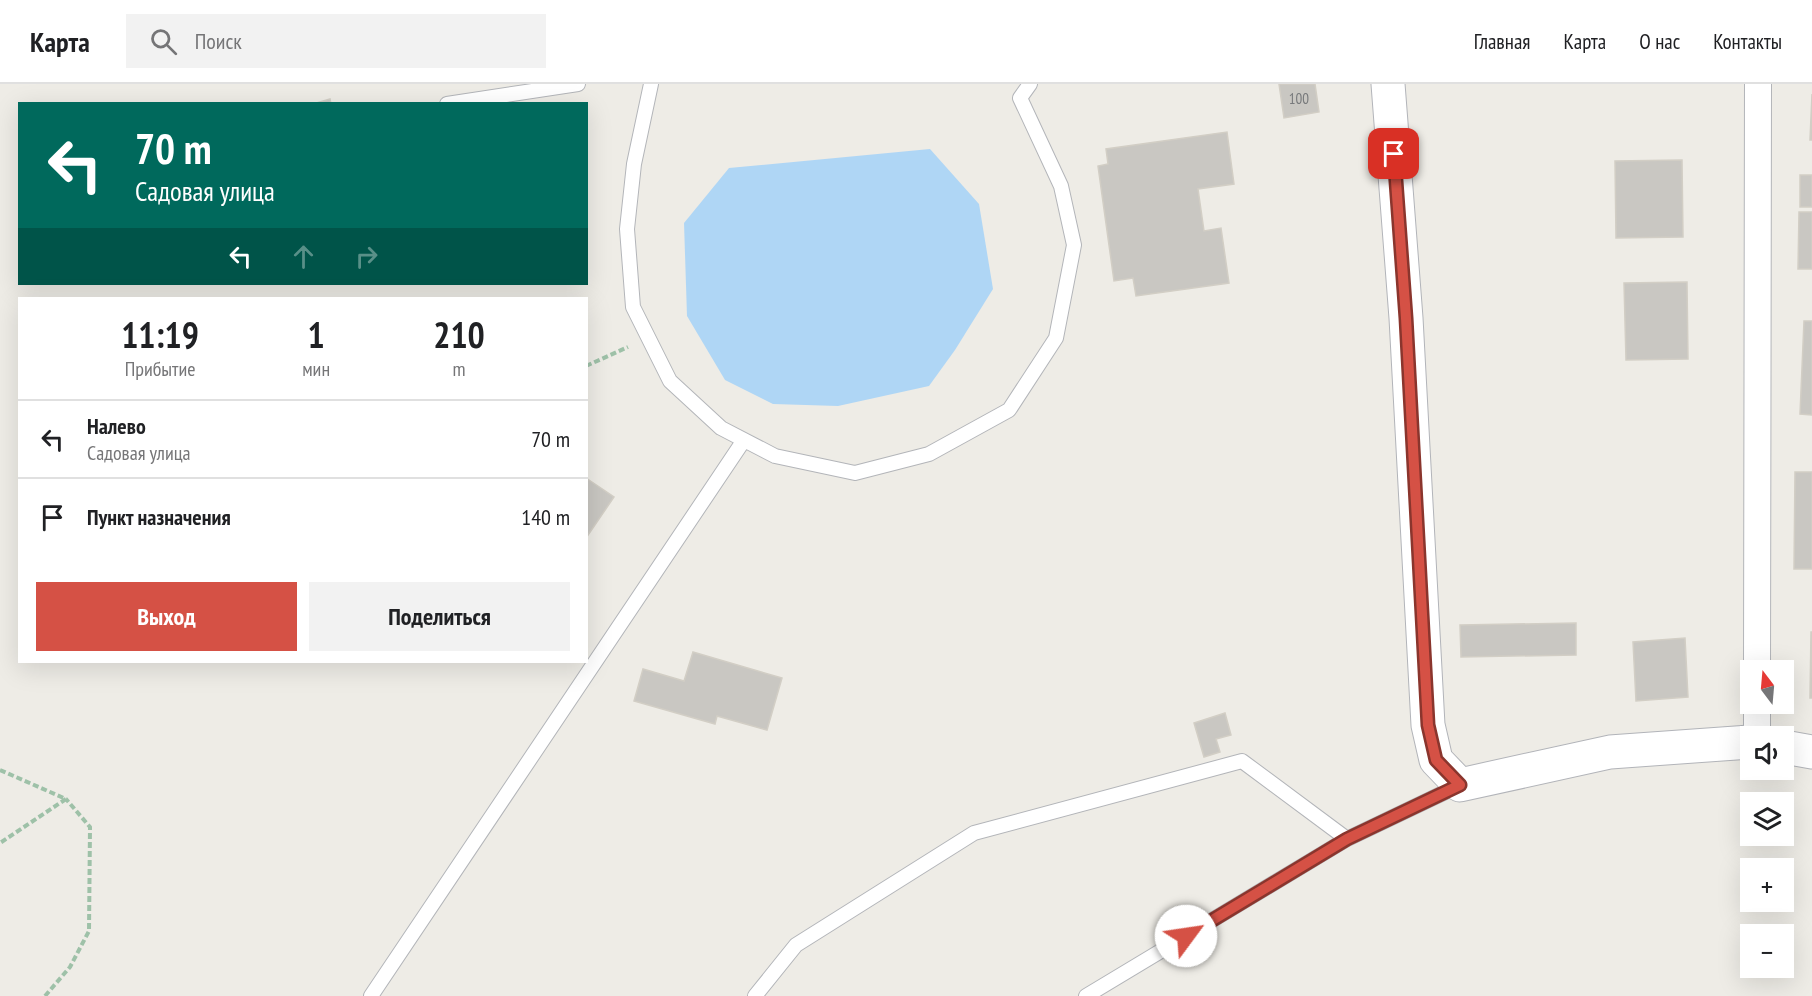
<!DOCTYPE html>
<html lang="ru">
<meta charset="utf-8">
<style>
body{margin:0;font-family:"PT Sans Narrow",sans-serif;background:#f2f2f2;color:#202124;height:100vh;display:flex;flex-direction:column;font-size:22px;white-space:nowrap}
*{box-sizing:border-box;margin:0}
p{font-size:20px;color:#757577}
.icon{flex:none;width:33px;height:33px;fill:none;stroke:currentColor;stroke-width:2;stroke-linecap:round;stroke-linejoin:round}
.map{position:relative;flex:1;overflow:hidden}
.details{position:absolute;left:18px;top:213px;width:570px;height:366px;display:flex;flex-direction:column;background:#fff;border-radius:0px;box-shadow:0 6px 24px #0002}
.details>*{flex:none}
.hud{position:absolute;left:18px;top:18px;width:570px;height:183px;border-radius:0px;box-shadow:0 6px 24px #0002;background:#00695c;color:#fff;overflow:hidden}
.needle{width:39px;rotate:344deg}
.buttons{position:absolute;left:1740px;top:576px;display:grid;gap:12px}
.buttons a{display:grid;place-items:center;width:54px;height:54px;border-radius:0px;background:#fff;box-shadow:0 6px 24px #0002;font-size:30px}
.pin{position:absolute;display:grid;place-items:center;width:51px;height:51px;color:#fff;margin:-26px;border-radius:12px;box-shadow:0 3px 9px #0006}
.me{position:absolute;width:66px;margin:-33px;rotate:59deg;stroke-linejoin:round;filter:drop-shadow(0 0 4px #0008)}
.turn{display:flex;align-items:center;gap:21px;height:126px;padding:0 18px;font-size:27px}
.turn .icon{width:78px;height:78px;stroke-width:2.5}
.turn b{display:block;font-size:42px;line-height:51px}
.lanes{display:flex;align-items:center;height:57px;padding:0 18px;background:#0003;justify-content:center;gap:30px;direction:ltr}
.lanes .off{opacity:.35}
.eta{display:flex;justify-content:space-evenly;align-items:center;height:102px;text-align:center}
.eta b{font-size:36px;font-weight:700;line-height:42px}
.primary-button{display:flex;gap:12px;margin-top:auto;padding:12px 18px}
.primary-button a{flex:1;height:69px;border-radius:0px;background:#d55145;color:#fff;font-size:24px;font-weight:700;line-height:69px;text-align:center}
.primary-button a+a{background:#f2f2f2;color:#202124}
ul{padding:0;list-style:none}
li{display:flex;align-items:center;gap:18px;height:78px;padding:0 18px;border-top:2px solid #e0e0e0}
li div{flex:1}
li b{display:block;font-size:22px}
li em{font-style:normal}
header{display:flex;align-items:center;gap:36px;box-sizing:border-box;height:84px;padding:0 30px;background:#fff;border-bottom:2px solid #e0e0e0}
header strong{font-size:28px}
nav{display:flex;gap:33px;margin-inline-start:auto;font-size:21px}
.search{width:420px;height:54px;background:#f2f2f2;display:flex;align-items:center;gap:15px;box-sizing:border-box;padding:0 21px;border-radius:0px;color:#757577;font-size:22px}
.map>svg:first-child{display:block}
</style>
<header>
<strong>Карта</strong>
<div class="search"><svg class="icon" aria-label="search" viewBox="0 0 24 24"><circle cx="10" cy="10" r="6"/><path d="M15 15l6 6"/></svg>Поиск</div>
<nav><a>Главная</a><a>Карта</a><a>О нас</a><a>Контакты</a></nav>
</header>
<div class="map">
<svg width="1812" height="912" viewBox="0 0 1812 912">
<rect width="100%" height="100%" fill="#eeece6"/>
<path fill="#afd6f5" d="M930,65l49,55 14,85 -38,61 -26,36 -91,20 -65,-2 -48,-24 -38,-64 -3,-93 45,-55z"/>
<path fill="#c9c7c2" stroke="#d2cec5" stroke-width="1.5" d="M1279,0h36l4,28 -35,6z
M1812,10v46h-2z
M330,15l1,5h-18z
M1227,48l7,52 -36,5 6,42 17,-3 8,55 -93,13 -3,-18 -19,3 -16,-115 10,-2 -2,-15z
M1682,76l1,77 -67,1 -1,-77z
M1800,91h12v32h-12z
M1799,128h13v57h-14z
M1687,198l1,77 -62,1 -2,-77z
M1804,237h8v94l-12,-1z
M1795,388h17v97h-18z
M586,394l28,19 -28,41z
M1576,539v32l-115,2 -1,-32z
M1811,548h1v66h-2z
M1685,554l3,59 -52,4 -3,-59z
M693,568l89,26 -15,52 -50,-14 -2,8 -81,-23 9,-32 41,12z
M1225,629l6,22 -15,4 4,13 -16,5 -10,-34z"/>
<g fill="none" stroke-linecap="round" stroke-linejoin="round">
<g stroke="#b3b5b9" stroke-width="16">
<path id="lane" d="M651,0l-17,80 -7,65 6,78 37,74 51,47 54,28 80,17 74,-19 80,-44 47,-72 18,-93 -13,-59 -41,-88 10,-14
M447,20l131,-20
M371,912l373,-556
M755,912l41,-51 178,-112 268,-72 105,78
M1086,912l261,-157 113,-54"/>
</g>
<g stroke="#b3b5b9" stroke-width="28">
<path id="street" d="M1757,586l1,-586
M1757,652v-32"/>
</g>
<g stroke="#b2b4b9" stroke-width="35">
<path id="secondary" d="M1388,0l18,234 22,407 8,35 24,25 150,-33 140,-10
M1784,663l28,5"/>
</g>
<path stroke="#9ec1a8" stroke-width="4" stroke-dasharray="6 3" stroke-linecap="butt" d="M586,282l42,-19
M0,686l66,29 -66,44
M45,912l25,-29 19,-36 1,-104 -24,-28"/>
<use href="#lane" stroke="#fff" stroke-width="14"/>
<use href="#street" stroke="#fff" stroke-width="26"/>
<use href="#secondary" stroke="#fff" stroke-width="33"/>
</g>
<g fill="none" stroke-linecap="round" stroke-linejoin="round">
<g stroke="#8a352d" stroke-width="15">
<path id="route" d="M1186,852l161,-97 113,-54 -24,-25 -8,-35 -22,-407 -12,-164"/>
</g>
<use href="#route" stroke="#d55145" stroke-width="10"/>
</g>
<g text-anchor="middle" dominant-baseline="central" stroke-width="4.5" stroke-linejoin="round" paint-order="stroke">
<g font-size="15" fill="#787a7c">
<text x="1299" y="14">100</text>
</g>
</g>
</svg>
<div class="buttons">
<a><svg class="needle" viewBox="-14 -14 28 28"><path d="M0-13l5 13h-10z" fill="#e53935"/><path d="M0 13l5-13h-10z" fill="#757577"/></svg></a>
<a><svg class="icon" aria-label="sound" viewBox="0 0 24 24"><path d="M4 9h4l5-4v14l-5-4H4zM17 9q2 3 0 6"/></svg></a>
<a><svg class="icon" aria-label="layers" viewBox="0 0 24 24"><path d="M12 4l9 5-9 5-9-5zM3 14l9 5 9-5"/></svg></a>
<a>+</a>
<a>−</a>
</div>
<div class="pin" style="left:1394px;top:70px;background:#d93025"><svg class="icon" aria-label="arrive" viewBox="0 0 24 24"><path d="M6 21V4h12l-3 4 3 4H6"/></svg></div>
<svg class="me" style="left:1186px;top:852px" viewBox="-20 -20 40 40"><circle r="19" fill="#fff"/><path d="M0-13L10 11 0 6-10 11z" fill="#d55145"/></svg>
<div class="hud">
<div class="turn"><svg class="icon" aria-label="left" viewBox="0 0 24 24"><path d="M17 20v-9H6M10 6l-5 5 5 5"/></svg><div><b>70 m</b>Садовая улица</div></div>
<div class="lanes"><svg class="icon" aria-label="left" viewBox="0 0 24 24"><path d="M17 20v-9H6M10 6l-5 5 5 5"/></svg><svg class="icon off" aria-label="ahead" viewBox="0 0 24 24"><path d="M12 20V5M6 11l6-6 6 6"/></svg><svg class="icon off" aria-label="right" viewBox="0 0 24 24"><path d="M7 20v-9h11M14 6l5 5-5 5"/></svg></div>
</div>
<section class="details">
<div class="eta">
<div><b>11:19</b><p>Прибытие</p></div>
<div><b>1</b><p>мин</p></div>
<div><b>210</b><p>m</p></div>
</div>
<ul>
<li><svg class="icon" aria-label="left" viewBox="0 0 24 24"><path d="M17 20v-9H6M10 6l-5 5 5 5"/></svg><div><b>Налево</b><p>Садовая улица</p></div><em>70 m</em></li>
<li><svg class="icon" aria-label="arrive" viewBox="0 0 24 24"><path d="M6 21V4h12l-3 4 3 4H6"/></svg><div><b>Пункт назначения</b></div><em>140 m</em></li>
</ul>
<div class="primary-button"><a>Выход</a><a>Поделиться</a></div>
</section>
</div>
